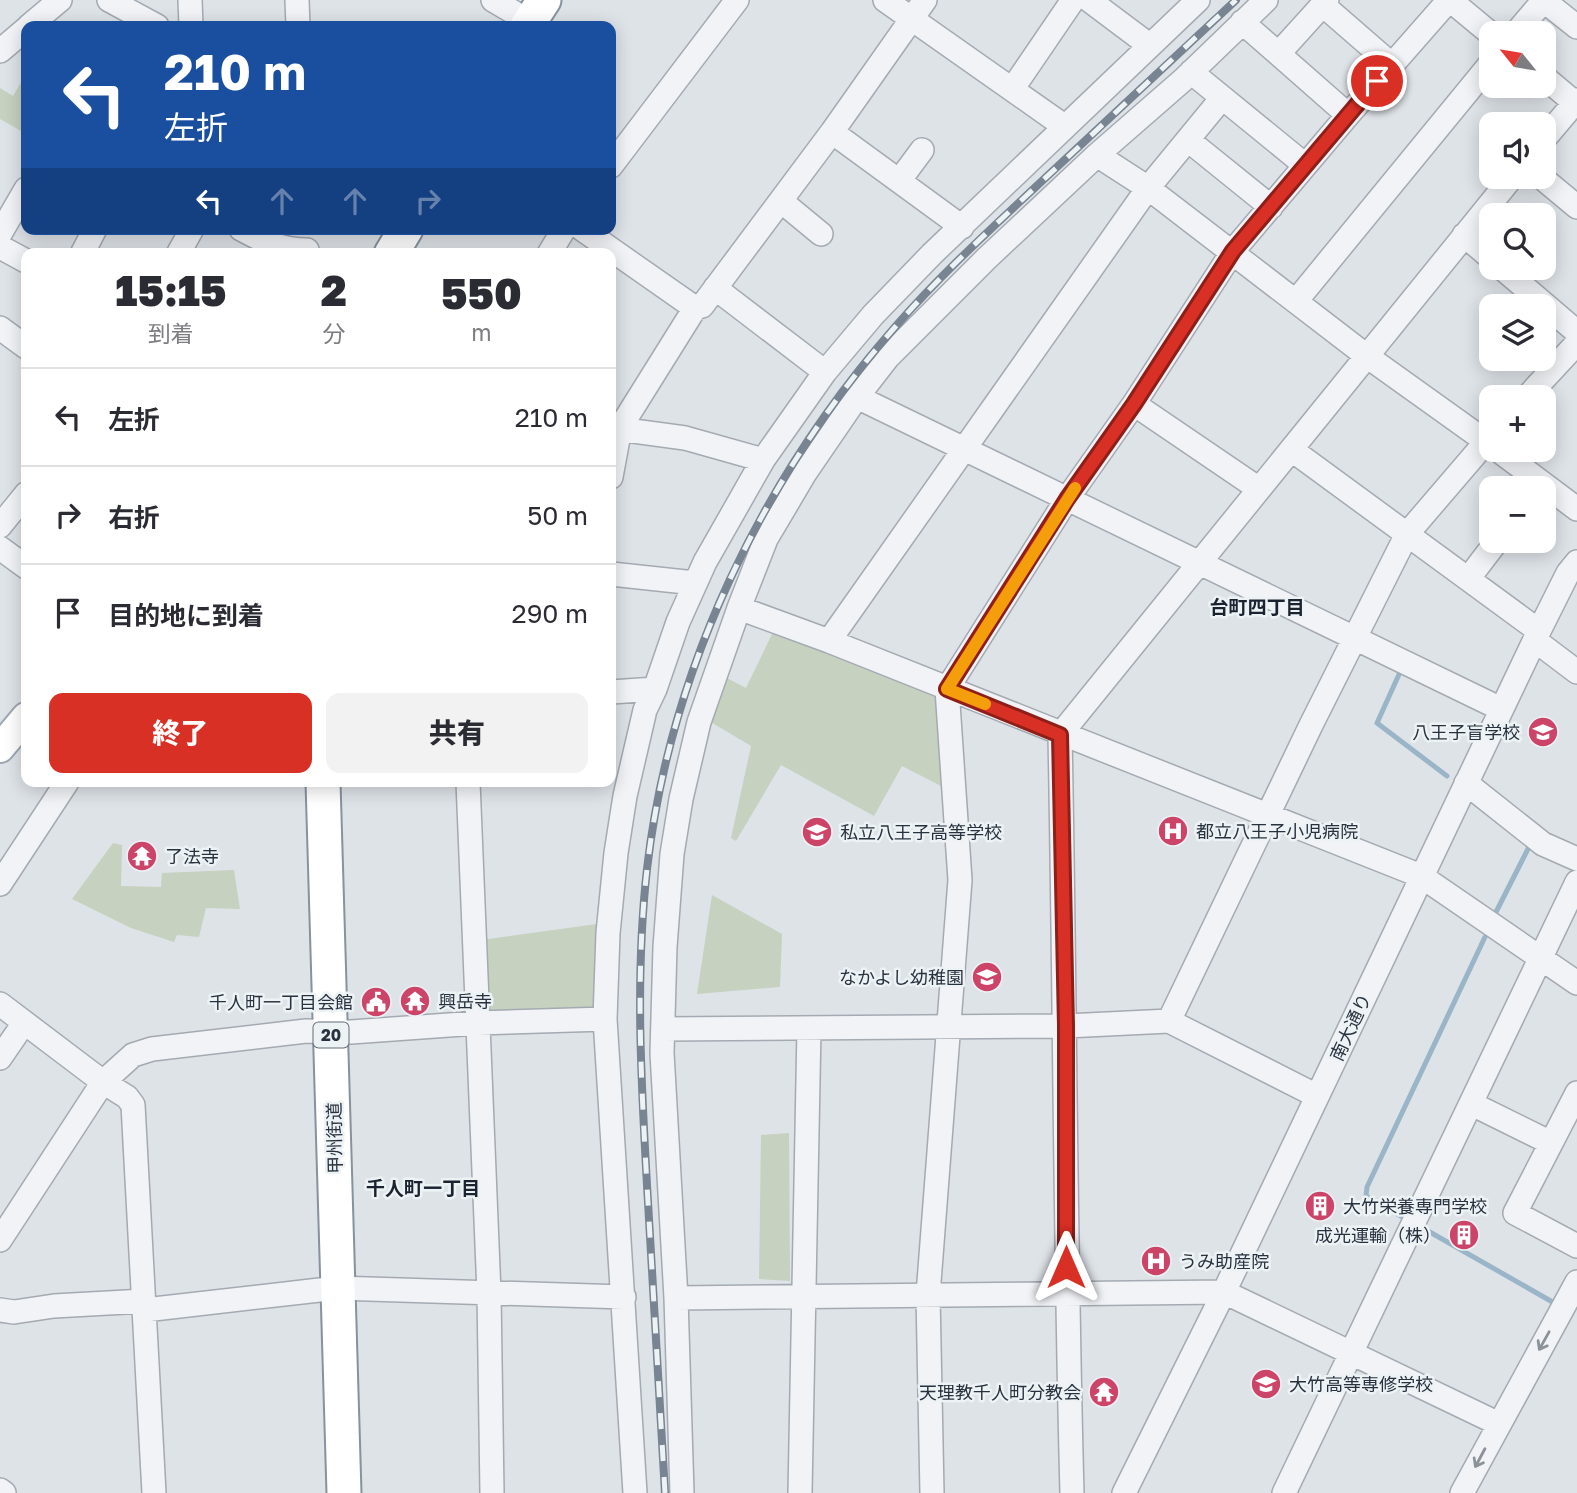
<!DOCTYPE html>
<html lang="ja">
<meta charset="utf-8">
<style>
body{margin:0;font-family:"Golos Text","Noto Sans JP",sans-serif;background:#f2f2f3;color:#2b2b33;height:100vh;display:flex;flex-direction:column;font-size:26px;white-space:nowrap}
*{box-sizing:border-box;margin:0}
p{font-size:23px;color:#7c7c81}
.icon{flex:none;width:38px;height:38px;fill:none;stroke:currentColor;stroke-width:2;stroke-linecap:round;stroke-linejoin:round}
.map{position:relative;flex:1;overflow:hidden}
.drawer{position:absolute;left:21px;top:248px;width:595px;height:539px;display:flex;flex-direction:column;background:#fff;border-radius:14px;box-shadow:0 4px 18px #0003}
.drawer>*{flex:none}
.top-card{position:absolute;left:21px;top:21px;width:595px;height:214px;border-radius:14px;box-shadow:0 4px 18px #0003;background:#1a4fa0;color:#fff;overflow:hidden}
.needle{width:46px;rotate:300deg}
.controls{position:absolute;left:1479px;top:21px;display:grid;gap:14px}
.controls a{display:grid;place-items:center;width:77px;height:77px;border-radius:14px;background:#fff;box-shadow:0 4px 18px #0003;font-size:35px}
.pin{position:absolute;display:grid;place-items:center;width:60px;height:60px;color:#fff;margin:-30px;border:4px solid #fff;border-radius:50%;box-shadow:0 2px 7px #0007}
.me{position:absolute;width:77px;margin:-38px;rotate:0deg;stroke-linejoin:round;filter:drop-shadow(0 0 5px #0008)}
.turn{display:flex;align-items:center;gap:24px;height:147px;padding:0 28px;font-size:32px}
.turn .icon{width:91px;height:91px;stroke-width:2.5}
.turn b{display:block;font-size:49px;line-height:60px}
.lanes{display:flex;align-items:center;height:66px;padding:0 28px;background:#0003;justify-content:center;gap:35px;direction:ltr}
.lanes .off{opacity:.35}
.eta{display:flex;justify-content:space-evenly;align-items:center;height:119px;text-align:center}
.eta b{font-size:42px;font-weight:800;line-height:49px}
.cta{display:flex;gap:14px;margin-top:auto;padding:14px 28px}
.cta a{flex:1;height:80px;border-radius:14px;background:#d93025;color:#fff;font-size:28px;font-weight:800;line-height:80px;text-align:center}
.cta a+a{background:#f2f2f3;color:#2b2b33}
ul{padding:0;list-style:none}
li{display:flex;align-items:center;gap:21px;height:98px;padding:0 28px;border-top:2px solid #e1e1e2}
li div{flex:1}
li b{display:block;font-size:26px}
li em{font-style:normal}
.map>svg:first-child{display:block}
</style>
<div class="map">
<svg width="1577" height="1493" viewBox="0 0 1577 1493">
<rect width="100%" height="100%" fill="#dee3e8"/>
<path fill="#c6d1bf" d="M22,81l4,2v39l-5,9 -21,-12v-31l13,8z
M774,630l163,65 8,93 -43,-22 -28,50 -93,-51 -45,76 -5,-3 20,-92 -42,-25 14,-45 23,12z
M113,843l9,2 -1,41 40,1 1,-14 72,-3 6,39 -34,-1 -7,29 -22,-2 -3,7 -43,-14 -59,-29z
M712,895l70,39 -2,53 -83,7z
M604,923l-3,85 -124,15 -3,-82z
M789,1133l1,148 -31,-2 2,-144z"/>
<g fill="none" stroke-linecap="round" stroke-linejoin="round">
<path stroke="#99b5c7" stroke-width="5" d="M1401,670l-24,53 70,53
M1494,916l36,-71
M1406,1219l-40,-23 1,-9 118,-250
M1421,1227l135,77"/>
<g stroke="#a4aab2" stroke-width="26">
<path id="minor" d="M109,0l48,26
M190,0l1,26
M297,0l1,26
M493,0l37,22
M885,0l179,126
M1089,0l60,45
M1450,0l41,34
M1543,0l34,27
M1323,5l69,60
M1242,22l106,93
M29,26l31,-26
M1516,33l28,-33
M0,51l26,-22
M1279,53l48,-53
M1191,72l114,93
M1544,77l31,26
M1013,88l60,-88
M832,132l130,95
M1544,139l33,-39
M1188,140l83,67
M1097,155l51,33 220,169 123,88
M611,166l126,-166
M1541,177l36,30
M899,181l23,-31
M781,201l40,33
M241,229c22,12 41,21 66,21
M582,229l113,79
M0,234l26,-45
M1464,235l27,23
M0,247l26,14
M82,254l13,-25
M178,254l14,-25
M549,254l15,-25
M1502,268l75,64
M715,288l110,84
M1296,301l195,-238
M0,328l26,19
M857,397l644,312
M1527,397l50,-54
M1134,404l125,85
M611,428l74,10 78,22
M1292,450l247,181
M1498,450l79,59
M611,477l9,-49 75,-120 7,-2 130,-174 93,-132
M0,526l26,-32
M0,548l26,19
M611,574l84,9
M1468,579l29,-38
M739,608l90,33 592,235 156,107
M829,641l319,-453 74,-90
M1536,641l41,31
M611,692l44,-3
M468,782l21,511 3,200
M1466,783l77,61 34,15
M0,884l67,-102
M0,1004l103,78 24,15 6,8 21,388
M1169,1021l142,-296 96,-191 84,-98
M663,1029l403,-3 103,-5 148,75
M0,1058l24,-35
M1577,1093l-62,120 62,33
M1472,1104l79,39
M0,1240l103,-158 30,-27 19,-6 154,-18 45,1 126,-9 128,-4
M676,1298l548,-6 275,132
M0,1310l14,2 40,-6 90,-5
M145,1310l192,-22 287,9
M0,1490l4,3
M635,1493l-30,-474 3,-86 8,-80 9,-57 20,-86 10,-21 23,-67 27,-60 58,-102 62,-88 48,-57 59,-61 266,-254
M682,1493l-6,-195 -14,-245 3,-106 7,-93 9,-55 18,-77 40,-114 27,-69 39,-66 52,-76 31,-40 98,-98 111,-104 86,-75 83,-80
M800,1493l9,-465
M932,1493l-4,-198 32,-415 -13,-191 120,-190 67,-95 99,-153 115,-136 101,-115
M1072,1493c-7,-253 -7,-506 -12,-758l452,-558
M1124,1493l100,-201 315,-661 29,-58 9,-11
M1284,1493l293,-611
M1462,1493l115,-211"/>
</g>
<g stroke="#9ea8b3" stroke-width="32">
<path id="major" d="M0,748l26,-31"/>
</g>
<g stroke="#86929e" stroke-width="37">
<path id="highway" d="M527,26l17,-26
M391,254l15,-25
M323,782l21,711"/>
</g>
<use href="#minor" stroke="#f1f3f6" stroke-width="23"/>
<use href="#major" stroke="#fff" stroke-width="28"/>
<use href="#highway" stroke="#fff" stroke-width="33"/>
<g stroke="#788491" stroke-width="8">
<path id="rail" d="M665,1493c-6,-103 -12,-205 -18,-308 -6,-105 -12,-210 0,-316 23,-201 116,-392 249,-543 45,-52 96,-98 146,-145 65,-60 129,-121 194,-181"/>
</g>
<use href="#rail" stroke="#edf2f5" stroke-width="5" stroke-dasharray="16" stroke-linecap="butt"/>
</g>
<defs><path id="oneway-shaft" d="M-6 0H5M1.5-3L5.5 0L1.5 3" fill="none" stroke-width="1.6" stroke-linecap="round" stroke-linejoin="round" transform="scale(1.75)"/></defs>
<g stroke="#8c929a">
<use href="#oneway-shaft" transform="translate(1544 1341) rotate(119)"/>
<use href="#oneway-shaft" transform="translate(1480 1458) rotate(118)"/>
</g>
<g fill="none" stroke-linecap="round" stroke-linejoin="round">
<g stroke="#8d1f18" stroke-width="18">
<path id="route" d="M1066,1267v-241l-6,-291 -113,-46 120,-190 67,-95 99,-153 144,-170"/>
</g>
<use href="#route" stroke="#d93025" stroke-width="12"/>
<path stroke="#f59e0b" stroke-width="12" d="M985,704l-38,-15 128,-201"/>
</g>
<defs>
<g id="school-disc" transform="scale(1.575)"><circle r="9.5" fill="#cc4467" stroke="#edf2f5"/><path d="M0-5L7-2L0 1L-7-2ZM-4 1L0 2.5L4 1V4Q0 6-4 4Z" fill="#fff"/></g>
<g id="hospital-disc" transform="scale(1.575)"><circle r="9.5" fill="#cc4467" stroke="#edf2f5"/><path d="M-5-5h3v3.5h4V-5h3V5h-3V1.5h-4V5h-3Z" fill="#fff"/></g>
<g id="temple-disc" transform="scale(1.575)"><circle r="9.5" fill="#cc4467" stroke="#edf2f5"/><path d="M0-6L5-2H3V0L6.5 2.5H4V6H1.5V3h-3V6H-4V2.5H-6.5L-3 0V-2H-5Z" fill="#fff"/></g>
<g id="civic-disc" transform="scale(1.575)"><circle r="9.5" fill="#cc4467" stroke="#edf2f5"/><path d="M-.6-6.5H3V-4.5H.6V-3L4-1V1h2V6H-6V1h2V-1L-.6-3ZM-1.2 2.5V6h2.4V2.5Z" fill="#fff"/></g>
<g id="building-disc" transform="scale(1.575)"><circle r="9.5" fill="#cc4467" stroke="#edf2f5"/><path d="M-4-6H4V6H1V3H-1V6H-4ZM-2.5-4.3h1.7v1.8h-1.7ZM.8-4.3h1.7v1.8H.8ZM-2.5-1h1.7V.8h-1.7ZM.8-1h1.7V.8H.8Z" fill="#fff"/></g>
<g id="university-disc" transform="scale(1.575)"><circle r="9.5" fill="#cc4467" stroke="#edf2f5"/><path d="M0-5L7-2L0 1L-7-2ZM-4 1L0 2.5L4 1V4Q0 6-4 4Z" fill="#fff"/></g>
</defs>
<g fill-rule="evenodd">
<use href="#school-disc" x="1543" y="732"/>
<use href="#hospital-disc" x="1173" y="831"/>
<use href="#school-disc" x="817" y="832"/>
<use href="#temple-disc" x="142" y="856"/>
<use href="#school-disc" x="987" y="977"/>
<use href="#temple-disc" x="415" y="1001"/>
<use href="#civic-disc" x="376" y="1002"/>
<use href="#building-disc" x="1320" y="1206"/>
<use href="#building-disc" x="1464" y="1235"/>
<use href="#hospital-disc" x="1156" y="1261"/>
<use href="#university-disc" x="1266" y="1384"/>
<use href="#temple-disc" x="1104" y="1392"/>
</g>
<g text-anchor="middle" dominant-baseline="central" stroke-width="5" stroke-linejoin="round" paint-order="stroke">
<rect fill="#edf2f5" stroke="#636c75" stroke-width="2" x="313.5" y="1022.5" width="35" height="25" rx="5"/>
<g font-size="16" font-weight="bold" fill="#28323e">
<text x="331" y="1035">20</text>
</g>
<g font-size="18" fill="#28323e" stroke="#edf2f5" text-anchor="start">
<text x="1520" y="732" text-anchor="end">八王子盲学校</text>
<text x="1196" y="831">都立八王子小児病院</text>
<text x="840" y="832">私立八王子高等学校</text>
<text x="165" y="856">了法寺</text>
<text x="964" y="977" text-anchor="end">なかよし幼稚園</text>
<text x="438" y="1001">興岳寺</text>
<text x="353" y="1002" text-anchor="end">千人町一丁目会館</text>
<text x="1343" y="1206">大竹栄養専門学校</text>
<text x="1441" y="1235" text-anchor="end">成光運輸（株）</text>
<text x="1179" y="1261">うみ助産院</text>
<text x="1289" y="1384">大竹高等専修学校</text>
<text x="1081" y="1392" text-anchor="end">天理教千人町分教会</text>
</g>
<g font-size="18" fill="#28323e" stroke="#edf2f5">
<text transform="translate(1350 1027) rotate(-65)">南大通り</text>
<text transform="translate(334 1138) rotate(-91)">甲州街道</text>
</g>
<g font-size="19" font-weight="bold" fill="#1a232f" stroke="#edf2f5">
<text x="1257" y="606">台町四丁目</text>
<text x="423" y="1187">千人町一丁目</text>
</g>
</g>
</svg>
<div class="controls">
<a><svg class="needle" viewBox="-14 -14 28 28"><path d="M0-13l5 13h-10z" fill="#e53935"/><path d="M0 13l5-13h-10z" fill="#7c7c81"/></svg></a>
<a><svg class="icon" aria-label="sound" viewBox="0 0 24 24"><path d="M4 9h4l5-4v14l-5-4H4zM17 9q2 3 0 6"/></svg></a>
<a><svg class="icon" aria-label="search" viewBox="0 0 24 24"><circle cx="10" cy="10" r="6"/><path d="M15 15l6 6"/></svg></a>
<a><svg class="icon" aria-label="layers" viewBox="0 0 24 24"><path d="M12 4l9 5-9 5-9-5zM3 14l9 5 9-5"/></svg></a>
<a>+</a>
<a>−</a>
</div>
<div class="pin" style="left:1377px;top:81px;background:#d93025"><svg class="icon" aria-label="arrive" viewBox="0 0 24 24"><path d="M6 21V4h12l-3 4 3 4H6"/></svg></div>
<svg class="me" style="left:1066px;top:1267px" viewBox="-20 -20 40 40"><path d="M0-17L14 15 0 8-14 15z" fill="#d93025" stroke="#fff" stroke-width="4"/></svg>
<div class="top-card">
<div class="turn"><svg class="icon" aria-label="left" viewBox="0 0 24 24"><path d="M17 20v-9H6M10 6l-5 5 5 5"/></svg><div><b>210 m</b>左折</div></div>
<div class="lanes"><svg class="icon" aria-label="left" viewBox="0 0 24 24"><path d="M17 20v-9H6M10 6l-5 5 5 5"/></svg><svg class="icon off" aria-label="ahead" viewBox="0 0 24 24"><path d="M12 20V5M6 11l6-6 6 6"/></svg><svg class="icon off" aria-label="ahead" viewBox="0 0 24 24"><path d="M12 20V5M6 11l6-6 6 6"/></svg><svg class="icon off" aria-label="right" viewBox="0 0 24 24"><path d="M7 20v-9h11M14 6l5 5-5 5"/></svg></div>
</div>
<section class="drawer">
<div class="eta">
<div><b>15:15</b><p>到着</p></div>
<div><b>2</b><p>分</p></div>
<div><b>550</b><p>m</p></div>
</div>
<ul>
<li><svg class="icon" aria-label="left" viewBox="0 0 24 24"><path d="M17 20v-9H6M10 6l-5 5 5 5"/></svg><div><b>左折</b></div><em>210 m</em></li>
<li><svg class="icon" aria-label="right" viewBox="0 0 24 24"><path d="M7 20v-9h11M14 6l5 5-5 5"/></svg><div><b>右折</b></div><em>50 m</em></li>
<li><svg class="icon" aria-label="arrive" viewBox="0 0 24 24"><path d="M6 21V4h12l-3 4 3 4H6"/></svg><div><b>目的地に到着</b></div><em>290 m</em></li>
</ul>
<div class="cta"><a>終了</a><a>共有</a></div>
</section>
</div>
